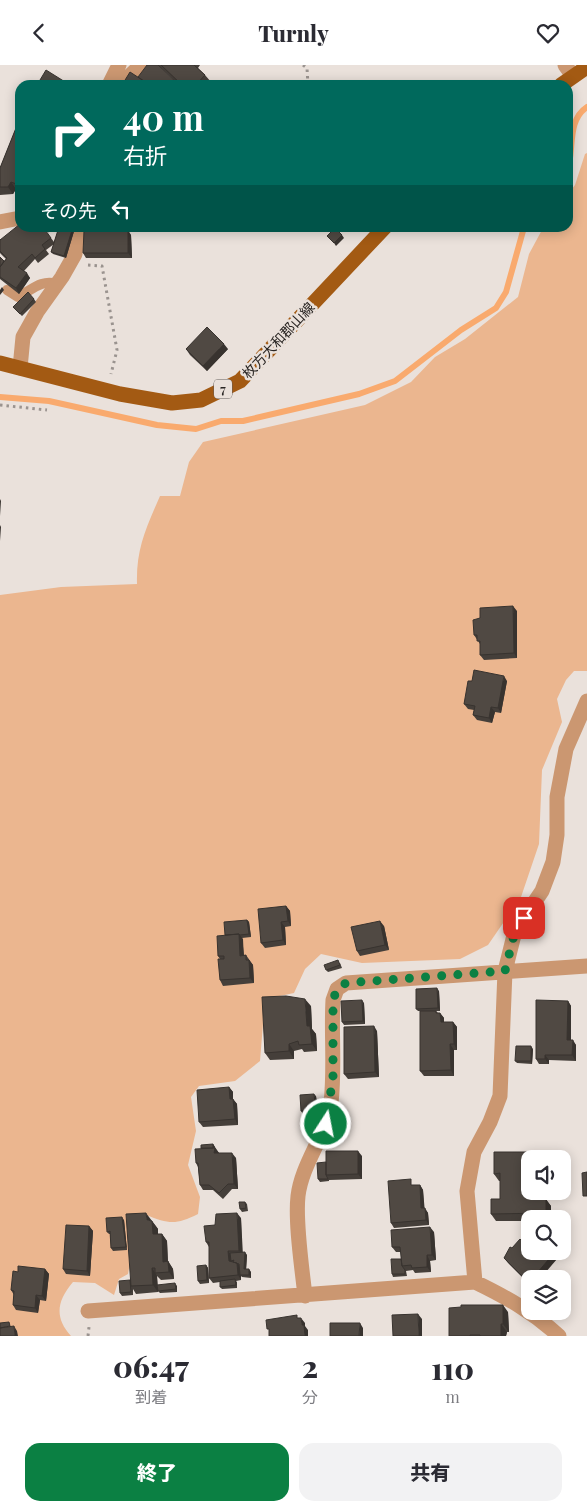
<!DOCTYPE html>
<html lang="ja">
<meta charset="utf-8">
<style>
body{margin:0;font-family:"Playfair Display","Noto Sans JP",serif;background:#f2f2f3;color:#2b2b33;height:100vh;display:flex;flex-direction:column;font-size:19px;white-space:nowrap}
*{box-sizing:border-box;margin:0}
p{font-size:16px;color:#7c7c81}
.icon{flex:none;width:28px;height:28px;fill:none;stroke:currentColor;stroke-width:2;stroke-linecap:round;stroke-linejoin:round}
.map{position:relative;height:1271px;overflow:hidden}
.panel{display:flex;flex-direction:column;background:#fff;flex:1}
.panel>*{flex:none}
.hud{position:absolute;left:15px;top:15px;width:558px;height:152px;border-radius:15px;box-shadow:0 2px 12px #0003;background:#00695c;color:#fff;overflow:hidden}
.tools{position:absolute;left:521px;top:1085px;display:grid;gap:10px}
.tools a{display:grid;place-items:center;width:50px;height:50px;border-radius:10px;background:#fff;box-shadow:0 2px 12px #0003;font-size:25px}
.pin{position:absolute;display:grid;place-items:center;width:42px;height:42px;color:#fff;margin:-21px;border-radius:10px;box-shadow:0 2px 8px #0006}
.me{position:absolute;width:55px;margin:-28px;rotate:11deg;stroke-linejoin:round;filter:drop-shadow(0 0 4px #0008)}
.turn{display:flex;align-items:center;gap:18px;height:105px;padding:0 25px;font-size:22px}
.turn .icon{width:65px;height:65px;stroke-width:2.5}
.turn b{display:block;font-size:35px;line-height:42px}
.then{display:flex;align-items:center;height:48px;padding:0 25px;background:#0003;gap:10px;font-size:19px}
.eta{display:flex;justify-content:space-evenly;align-items:center;height:85px;text-align:center}
.eta b{font-size:30px;font-weight:800;line-height:35px}
.action{display:flex;gap:10px;margin-top:auto;padding:10px 25px}
.action a{flex:1;height:58px;border-radius:15px;background:#0b8043;color:#fff;font-size:20px;font-weight:800;line-height:58px;text-align:center}
.action a+a{background:#f2f2f3;color:#2b2b33}
header{display:flex;justify-content:space-between;align-items:center;height:65px;padding:0 25px;background:#fff;font-size:22px;font-weight:800}
.map>svg:first-child{display:block}
</style>
<header><svg class="icon" aria-label="back" viewBox="0 0 24 24"><path d="M15 5l-7 7 7 7"/></svg>Turnly<svg class="icon" aria-label="heart" viewBox="0 0 24 24"><path d="M12 20l-8-8c-3-5 5-10 8-4 3-6 11-1 8 4z"/></svg></header>
<div class="map">
<svg width="587" height="1271" viewBox="0 0 587 1271">
<rect width="100%" height="100%" fill="#eae1db"/>
<path fill="#ebb68f" d="M587,88v518h-13l-8,9 -9,19 5,23 -20,48 -3,74 -18,53 -33,48 -28,14 -98,4 -41,-9 -16,15 -11,24 -29,6 -5,62 -25,20 -36,5 -8,11 5,34 -8,34 12,32 -2,17c-22,11 -29,10 -52,1l-15,42 -3,17 -9,5 -5,16 -19,-12 -22,-1c-16,19 -19,35 -2,54h-71v-741l61,-8 76,-3c-1,-35 9,-56 23,-88h20l9,-34 14,-20 162,-37 46,-23 24,-25 30,-18 53,-42 11,-43 14,-26 25,-1v-33l7,-9 10,-31z"/>
<g fill="none" stroke-linecap="round" stroke-linejoin="round">
<path stroke="#f9aa6e" stroke-width="6" d="M568,104c6,-20 -1,-49 19,-62
M0,332l49,4 108,24 39,4 25,-8h22l116,-27 36,-13 66,-51 35,-22 10,-16 17,-61 3,-4"/>
<path stroke="#9a938f" stroke-width="3" stroke-dasharray="2.5 4" stroke-linecap="butt" d="M303,0l4,3 1,17
M88,200l14,1 15,84 -6,24
M0,340l47,5
M88,1271l1,-9"/>
<path stroke="#cb9771" stroke-width="10" d="M7,225l11,7c14,-7 23,-18 39,-13"/>
<path stroke="#cb9771" stroke-width="15" d="M565,0l8,11
M109,20l10,-20
M120,20l21,-20
M0,157l20,-4
M20,303l3,-31 14,-25 25,-35 13,-23 4,-27
M475,1217l-8,-91 7,-39 16,-30 10,-26 5,-125 10,-40 27,-40 11,-29 4,-27v-38l9,-48 21,-48
M305,1231c-3,-28 -10,-74 -7,-100 4,-33 28,-60 33,-93 4,-34 0,-69 2,-103l4,-11 9,-6 241,-17
M88,1246l387,-29c31,15 58,30 84,54"/>
<path stroke="#a35a13" stroke-width="15" d="M561,20l26,-18
M0,298l120,31 52,9 29,-3 39,-19 145,-154"/>
</g>
<path fill="#453f3a" d="M158,0h42l-2,3 7,7 6,7 -3,3h-29z
M20,53v73l-4,-2 -3,5 -13,1v-27z
M45,162h30v1l-9,30 -13,-4 -2,-2 3,-8 -8,6 3,4 -11,9 -3,-4 -11,12 6,7 -11,16 -19,-15v-22l4,4 2,-2 -6,-6v-14l51,-1 3,4 5,-14 -11,1 1,4z
M85,162h39v3l7,5 1,23h-46l-3,-5 3,-22z
M34,234l2,3 -14,14 -9,-9z
M186,284h42l-21,22 -17,-16z
M517,546v47l-33,2 -4,-5v-11l-6,-9z
M472,616h35l-6,32 -6,-1 -3,11 -15,-3 -4,-5 1,-5 -6,-1 -4,-5z
M286,841l4,5 1,15 -6,1 1,18 -21,3 -4,-5z
M247,855l2,2 2,15 -9,1 2,17h2l7,10 1,18 -31,3 -3,-6v-21l-2,-3 7,-21z
M384,861l5,24 -29,6 -3,-5z
M340,898l2,5 -14,4 -2,-2z
M439,926l1,20h-4l2,2h2l4,5v4h9l4,5v23h-3v26h-30l-4,-5v-60h-2l-2,-2z
M568,936l3,5v34l5,5v16l-27,-1v4h-10l-3,-5z
M364,938l1,21 -21,1 -2,-3z
M311,941l1,23 4,5 1,17 -13,1 -2,-3 -8,2v8l-24,1 -5,-7z
M377,966l2,46 -31,2 -4,-5z
M533,984l-1,15 -15,-1 -2,-2z
M229,1022l4,5v7l4,5 1,21 -35,2 -4,-5z
M316,1031l2,16 -15,2 -2,-3z
M213,1079l6,9 17,5 2,31h-6l-9,10 -10,-9h-10l-3,-5 -2,-18 -2,-4 5,-15z
M540,1087l5,7h-15l15,40 6,7v13h-21v2h-34l-5,-7 9,-15v-18h-1l-5,-7z
M362,1091v23l-33,1v1l-9,1 -2,-3 8,-17z
M414,1120h6l3,5 1,18 4,5 1,12 -35,3 -3,-5z
M245,1137l2,2 1,7 -6,1 -2,-3z
M241,1153l1,34 5,3 -1,14 5,3v6l-9,-1 -1,-1v4l-5,1 1,1v6l-15,1 -2,-2v-5l-7,1 -4,-5v-31l-3,-5 9,-17z
M124,1155l3,30 -14,1 -2,-3 -1,-14h-1l-2,-2z
M152,1156l6,8v5h4l5,7 1,20 5,8 1,10 -13,1 -4,-4 1,16 -22,2 -3,-5v6l-11,1 -2,-3 10,-13z
M89,1161l4,5 -3,45 -24,-2 -3,-5z
M434,1167l2,28 -6,1 1,11 -16,1 -2,-3 -7,1 1,5 -14,1 -1,-3 9,-15v-7h-5l-4,-5z
M512,1183l22,4 20,1 3,6 -27,20v6l-22,-22 -4,-5z
M206,1200l2,3 1,15 -9,1 -2,-3z
M45,1204l4,5 -3,27 -6,-1 -2,13 -22,-3 -3,-5 1,-10 -3,-5 7,-18z
M177,1221v6l-17,1 -2,-2z
M508,1247l1,20h-2l-1,4h-57z"/>
<path fill="#38332f" d="M11,117l5,7 -3,5 -5,-7z
M73,162l2,1 -9,30 -2,-2z
M128,165l3,5 1,23 -4,-5z
M342,170l2,3 -8,8 -2,-3z
M27,208l3,5 -11,16 -3,-6z
M2,222l2,3 -4,5v-5z
M224,279l4,5 -21,22 -4,-5z
M0,434l1,2 -1,15z
M0,460l1,2 -1,14z
M513,541l4,5v47l-3,-5z
M504,611l3,5 -6,32 -3,-5z
M491,642l4,5 -3,11 -3,-5z
M286,841l4,5 1,15 -3,-5z
M247,855l2,2 2,15 -2,-3z
M380,856l4,5 5,24 -4,-5z
M281,857l4,5 1,18 -3,-5z
M239,869l4,5 1,22 -4,-5z
M249,895l4,5 1,18 -4,-5z
M437,923l2,3 1,20 -2,-3z
M305,934l6,7 1,23 4,5 1,17 -5,-7 -5,-18z
M362,935l2,3 1,21 -2,-3z
M568,936l3,5v39l-4,-5z
M440,948l4,5v9l-3,-5z
M453,957l4,5v23l-3,-6z
M374,961l3,5 2,46 -4,-5z
M573,975l3,5v16l-4,-6z
M289,979l5,7v8l-5,-8z
M450,979l4,6v26l-3,-6z
M531,981l2,3 -1,15 -1,-3z
M545,990l4,5v4l-4,-5z
M229,1022l4,5v7l4,5 1,21 -3,-6 -5,-20z
M314,1029l2,2 2,16 -2,-2z
M213,1079l2,3v4v-3l4,5 -1,5 -5,-8z
M358,1086l4,5v23l-4,-5z
M540,1087l5,7h-5z
M232,1088l4,5 2,31 -4,-5z
M420,1120l3,5 2,23 -4,-5z
M540,1126h5v15l-5,-7z
M546,1134l5,7v13h-1l-4,-6z
M425,1143l3,5 1,12 -3,-5z
M146,1148l6,8 -5,-1z
M237,1148l4,5 2,38 -4,-5z
M122,1152l2,3 3,30 -1,-3z
M152,1156l6,8v13l-5,-8z
M89,1161l4,5 -3,45 -3,-5z
M430,1162l4,5 2,28 -4,-5z
M162,1169l5,7 1,28v-8l5,8 1,10 -5,-7 -6,-10z
M228,1186l4,5 -1,5 1,1 -3,-1z
M245,1187l2,3 -1,16 -2,-2z
M554,1188l3,6 -17,20h-8z
M427,1190l3,6 1,11 -4,-5z
M237,1198l4,5 -1,7 1,1v4l-3,-5z
M206,1200l2,3 1,15 -2,-3z
M152,1203l5,8 1,16 -5,-7z
M45,1204l4,5 -3,27 -4,-5z
M249,1204l2,3v6l-2,-3z
M175,1218l2,3v6l-1,-3z
M36,1230l4,5 -2,13 -3,-5z
M503,1240l5,7 1,20 -6,-8z
M418,1249l4,5v17h-3z
M301,1253l4,5v3l3,4v6h-3l-3,-11z
M360,1258l3,5v8h-4z
M501,1259l6,8 -1,4h-5z
M14,1261l3,5 1,5h-3z"/>
<path fill="#504943" stroke="#38332f" d="M147,0h11l21,20h-29l-12,-8z
M161,0h33l11,10 -9,10h-14z
M46,5l24,15h-33z
M130,7l20,13h-28z
M20,53v66l-1,1 -8,-3 -3,5h-8v-19z
M20,159v3h23l8,11 -9,7 3,4 -10,9 -3,-4 -14,13 9,6 -11,15 -16,-11v-10l7,-9 -7,-7v-11z
M59,162h14l-9,29 -13,-4z
M85,162h36v1l-36,2z
M335,163l7,7 -8,8 -7,-7z
M128,165v23h-45l1,-22z
M0,192l4,4 -4,6z
M28,227l6,7 -14,15 -7,-7z
M207,262l17,17 -21,22 -17,-17z
M513,541l1,47 -34,2v-14h-3v-6h-3l-1,-15 7,-2v-10z
M474,605l30,6 -6,32 -7,-1 -2,11 -16,-3 2,-9 -11,-2 4,-23h4z
M286,841l2,15 -7,1 2,18 -22,3 -3,-34z
M247,855l2,14 -9,1 -1,-1 -14,1 -1,-13z
M380,856l5,24 -28,6 -6,-24z
M239,869l1,22 6,-1v5h3l1,18 -30,2 -2,-21h6v-3h-6l-1,-20z
M338,895l2,5 -14,5 -2,-5z
M437,923l1,20 -22,1v-20z
M286,931l19,3 2,27h3l2,18 -13,1 -1,-4 -9,3v7l-24,2 -3,-56z
M362,935l1,21 -21,1 -1,-21z
M536,935l32,1 -1,39h6l-1,15h-27v4h-9z
M420,946h16v2h4l1,9h12l1,22h-4l1,26 -31,1z
M374,961l1,46 -31,2v-47z
M516,981h15v15h-16z
M229,1022l1,12h3l2,20 -36,3 -2,-32z
M314,1029l2,16 -15,1 -1,-16z
M213,1079v4h-12v-3z
M215,1083l-1,5h18l2,31h-6l-9,9 -10,-8h-9l-2,-22h-2l-1,-14z
M326,1086h32v23l-32,1z
M494,1087h46v7h-10v32h10v8h6v14l-55,1v-15h9v-26l-6,1z
M326,1097v13l2,4h-10l-1,-16z
M587,1107v24h-4l-1,-23z
M411,1114v6h9l1,23h4l1,12 -35,3 -3,-42z
M239,1137h6l1,6 -6,1z
M146,1148l1,7 5,1 1,13h9l1,28 5,-1 1,11 -14,1v-5h-3l1,17 -22,1 -5,-72z
M237,1148l2,38h-11l1,10 8,2 1,12 -29,3v-36h-3l-2,-16 11,-1 1,-11z
M122,1152l4,30 -15,1 -1,-17 -3,1 -1,-14z
M66,1160l23,1 -2,45 -24,-2z
M430,1162l2,28h-5v12l-15,1 -1,-3 -9,1 -2,-19h-8l-1,-17z
M520,1174l10,10v2h3l1,1 1,-1h16l3,2 -22,26h-2v2l-1,2 -25,-25 6,-11 2,1z
M245,1187l-1,17h5v6h-9l-1,-11 -6,-2 1,-2 -3,1 -1,-8z
M391,1194h10l1,7 3,4v4h-13z
M206,1200l1,15 -9,1 -1,-15z
M18,1201l27,3 -3,27 -6,-1 -1,13 -22,-3 1,-14 -3,-1 2,-19 5,1z
M235,1214l1,6 -16,2v-6z
M130,1215l1,12 -11,1 -1,-12z
M175,1218l1,6 -18,2 -1,-6z
M461,1240h42v19h-2v12h-21v-1h-10v1h-21v-28l12,-1z
M418,1249l1,22h-26l-1,-21z
M297,1250v3h4l1,7h2l1,11h-36v-7h-2l-1,-9z
M9,1257l1,4 -10,2v-5z
M330,1258h30l-1,13h-29z
M14,1261l1,10h-15v-8z"/>
<g fill="none" stroke-linecap="round" stroke-linejoin="round">
<path stroke="#0b8043" stroke-width="9" stroke-dasharray="0 16.2" d="M326,1059l7,-47v-77l4,-11 9,-6 159,-12 10,-40 9,-13"/>
</g>
<g text-anchor="middle" dominant-baseline="central" stroke-width="5" stroke-linejoin="round" paint-order="stroke">
<rect fill="#eae1db" stroke="#635d5a" stroke-width="1" x="214" y="314.5" width="18" height="19" rx="4"/>
<g font-size="12" font-weight="bold" fill="#292523">
<text x="223" y="324">7</text>
</g>
<g font-size="14" fill="#292523" stroke="#eae1db">
<text transform="translate(278 275) rotate(-47)">枚方大和郡山線</text>
</g>
</g>
</svg>
<div class="tools">
<a><svg class="icon" aria-label="sound" viewBox="0 0 24 24"><path d="M4 9h4l5-4v14l-5-4H4zM17 9q2 3 0 6"/></svg></a>
<a><svg class="icon" aria-label="search" viewBox="0 0 24 24"><circle cx="10" cy="10" r="6"/><path d="M15 15l6 6"/></svg></a>
<a><svg class="icon" aria-label="layers" viewBox="0 0 24 24"><path d="M12 4l9 5-9 5-9-5zM3 14l9 5 9-5"/></svg></a>
</div>
<div class="pin" style="left:524px;top:853px;background:#d93025"><svg class="icon" aria-label="arrive" viewBox="0 0 24 24"><path d="M6 21V4h12l-3 4 3 4H6"/></svg></div>
<svg class="me" style="left:326px;top:1059px" viewBox="-20 -20 40 40"><circle r="17" fill="#0b8043" stroke="#fff" stroke-width="3"/><path d="M0-11L8 9 0 5-8 9z" fill="#fff"/></svg>
<div class="hud">
<div class="turn"><svg class="icon" aria-label="right" viewBox="0 0 24 24"><path d="M7 20v-9h11M14 6l5 5-5 5"/></svg><div><b>40 m</b>右折</div></div>
<div class="then">その先<svg class="icon" aria-label="left" viewBox="0 0 24 24"><path d="M17 20v-9H6M10 6l-5 5 5 5"/></svg></div>
</div>
</div>
<section class="panel">
<div class="eta">
<div><b>06:47</b><p>到着</p></div>
<div><b>2</b><p>分</p></div>
<div><b>110</b><p>m</p></div>
</div>
<div class="action"><a>終了</a><a>共有</a></div>
</section>
